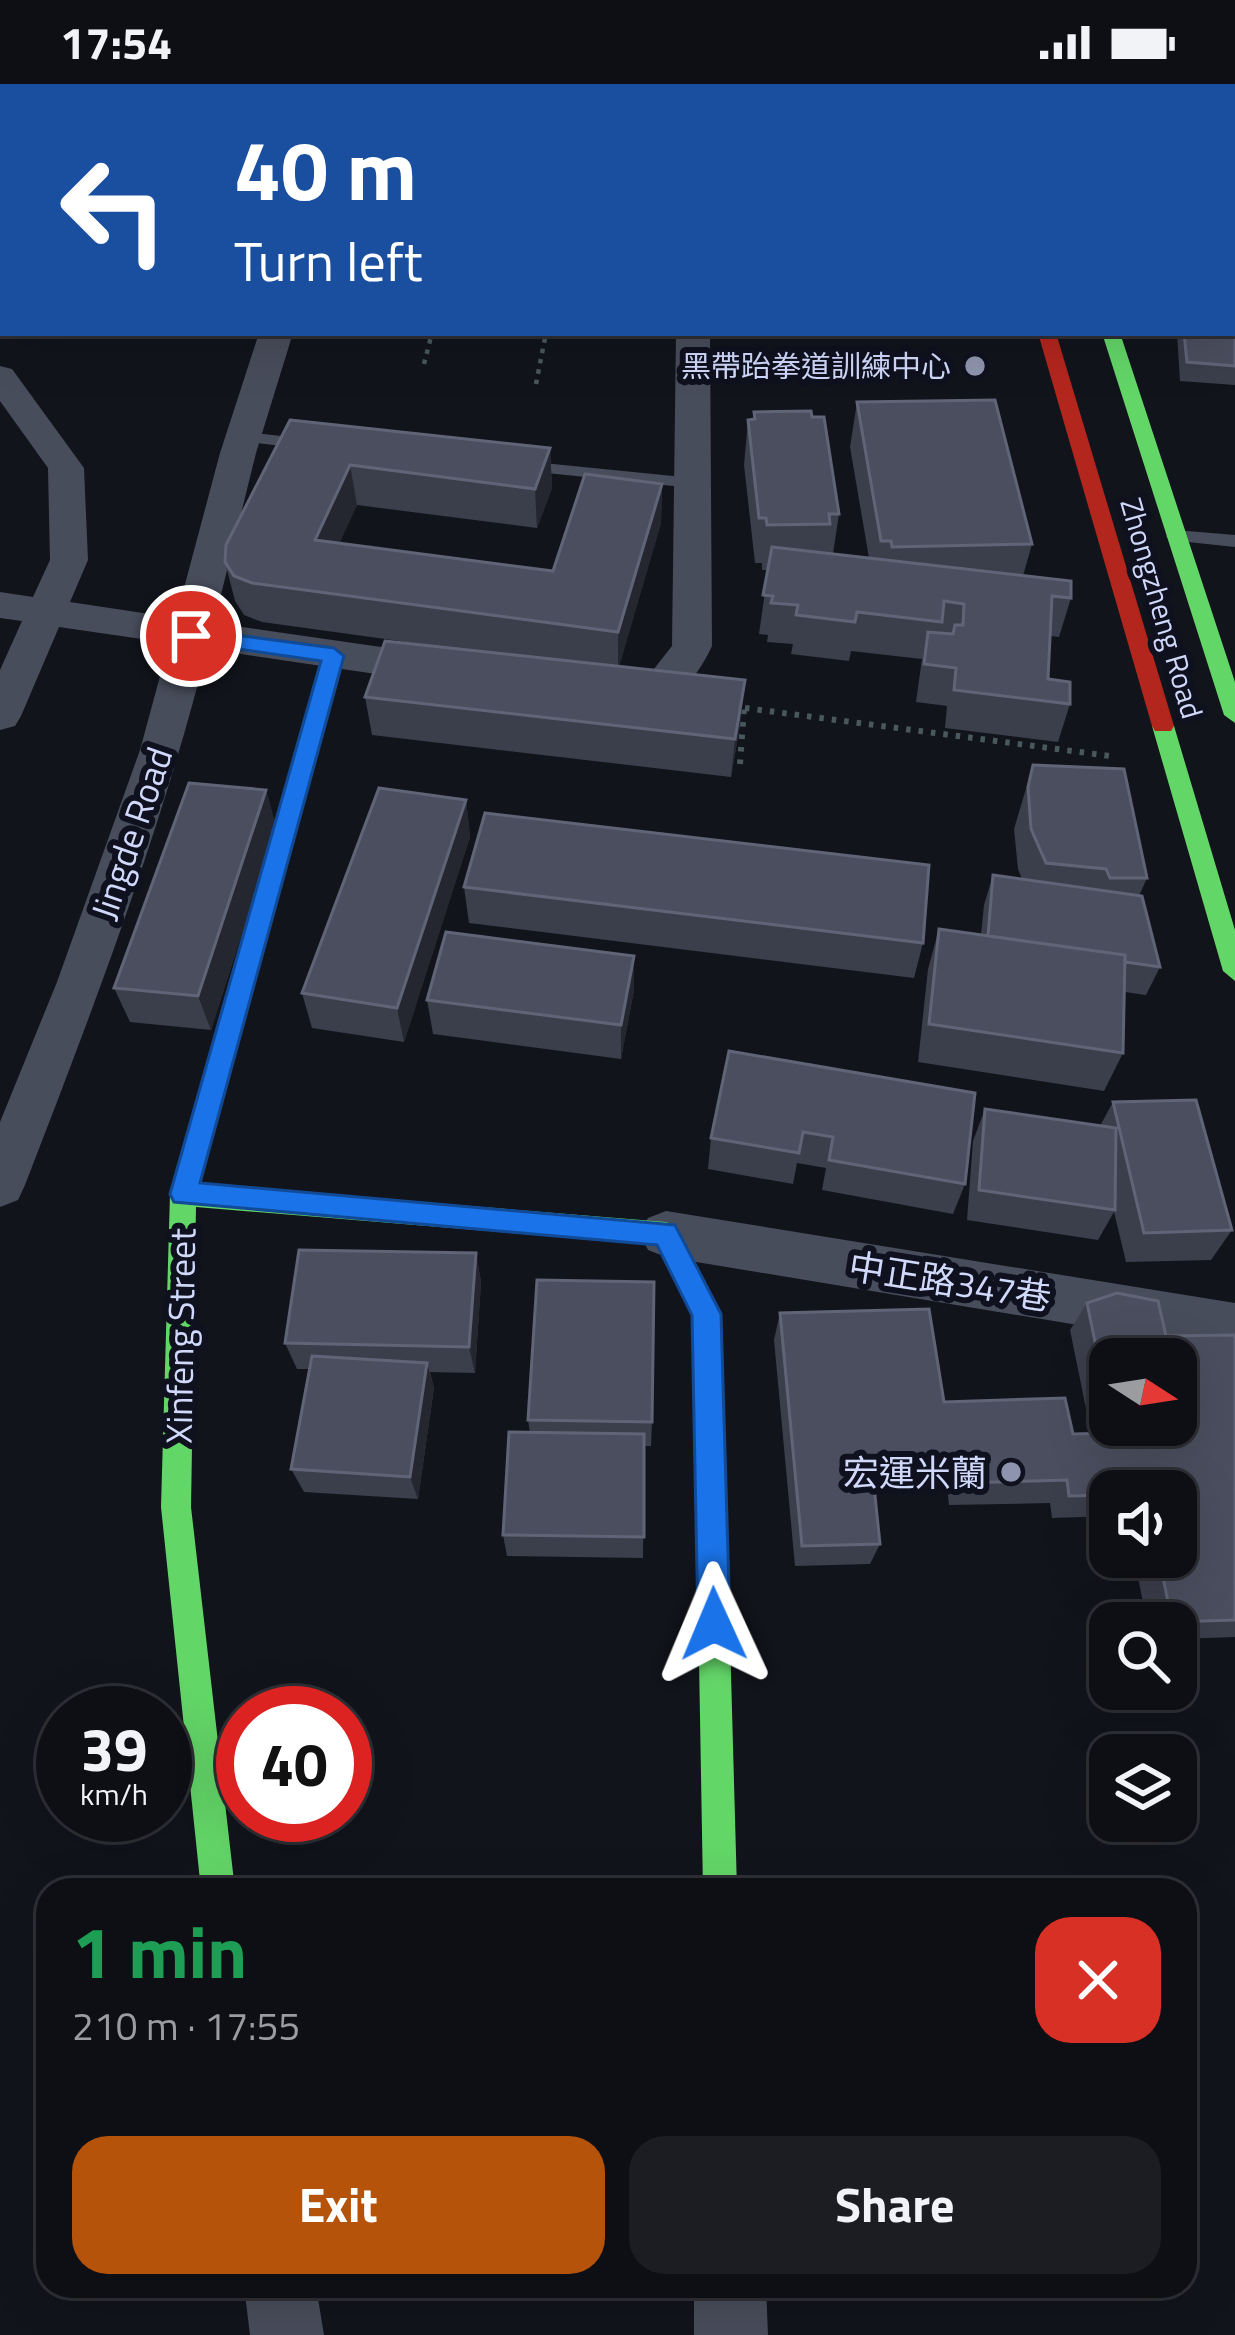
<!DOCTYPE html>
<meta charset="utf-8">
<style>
body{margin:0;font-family:"Titillium Web","Noto Sans TC",sans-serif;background:#1c1d22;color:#f1f3f6;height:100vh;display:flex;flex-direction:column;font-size:45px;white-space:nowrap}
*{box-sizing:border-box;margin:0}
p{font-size:39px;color:#9b9ca0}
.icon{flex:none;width:66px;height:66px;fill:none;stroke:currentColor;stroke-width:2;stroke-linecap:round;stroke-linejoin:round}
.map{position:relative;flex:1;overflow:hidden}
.drawer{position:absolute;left:36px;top:1794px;width:1161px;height:420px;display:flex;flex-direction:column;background:#0e0f15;border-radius:36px;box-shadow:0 12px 48px #0002,0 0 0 3px #2e2f34}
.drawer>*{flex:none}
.banner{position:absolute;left:0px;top:0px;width:1236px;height:252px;box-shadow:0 12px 48px #0002,0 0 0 3px #2e2f34;background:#1a4fa0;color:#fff;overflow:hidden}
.needle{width:78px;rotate:102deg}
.controls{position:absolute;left:1089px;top:1254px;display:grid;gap:24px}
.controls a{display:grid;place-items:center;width:108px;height:108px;border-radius:24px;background:#0e0f15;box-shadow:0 12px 48px #0002,0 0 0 3px #2e2f34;font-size:60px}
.speed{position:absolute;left:36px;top:1602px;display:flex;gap:24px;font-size:60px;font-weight:700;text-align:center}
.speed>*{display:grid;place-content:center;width:156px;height:156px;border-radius:50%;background:#0e0f15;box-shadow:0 12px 48px #0002,0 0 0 3px #2e2f34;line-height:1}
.speed small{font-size:30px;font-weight:400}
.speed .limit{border:18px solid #d22;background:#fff;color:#111}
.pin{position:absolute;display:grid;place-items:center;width:102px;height:102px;color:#fff;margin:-51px;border:6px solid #fff;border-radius:50%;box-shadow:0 3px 12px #0007}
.me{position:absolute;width:132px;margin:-66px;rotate:359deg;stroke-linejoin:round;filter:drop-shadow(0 0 9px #0008)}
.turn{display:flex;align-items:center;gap:42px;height:252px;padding:0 36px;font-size:54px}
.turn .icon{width:156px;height:156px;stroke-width:2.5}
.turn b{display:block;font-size:84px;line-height:102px}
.round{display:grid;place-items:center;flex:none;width:126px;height:126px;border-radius:36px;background:#1c1d22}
.summary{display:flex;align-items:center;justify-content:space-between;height:204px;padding:0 36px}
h1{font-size:72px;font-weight:700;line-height:90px;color:#1e9e55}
.cta{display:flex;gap:24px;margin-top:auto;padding:24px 36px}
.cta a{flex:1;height:138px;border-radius:36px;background:#b45309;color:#fff;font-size:48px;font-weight:700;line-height:138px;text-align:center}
.cta a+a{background:#1c1d22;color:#f1f3f6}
.status{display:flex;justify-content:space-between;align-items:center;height:84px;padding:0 60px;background:#0e0f15;direction:ltr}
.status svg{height:33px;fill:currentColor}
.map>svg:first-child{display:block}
</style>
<div class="status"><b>17:54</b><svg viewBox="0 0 49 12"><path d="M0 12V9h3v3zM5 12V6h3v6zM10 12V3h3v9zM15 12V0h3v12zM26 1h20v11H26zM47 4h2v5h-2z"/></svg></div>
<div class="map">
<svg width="1235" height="2251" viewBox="0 0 1235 2251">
<rect width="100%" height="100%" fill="#12141c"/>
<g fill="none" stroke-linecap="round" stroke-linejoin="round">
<path stroke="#48585c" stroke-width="4.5" stroke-dasharray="4.5 6" stroke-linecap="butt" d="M424,280l8,-31
M536,300l10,-51"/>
<path stroke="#48585c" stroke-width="6" stroke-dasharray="4.5 8" stroke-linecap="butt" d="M745,624l365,48
M740,680l4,-56"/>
<path fill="#484d5b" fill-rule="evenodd" d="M437,0h41l3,3h-41z
M0,65l3,1v8l-3,-1z
M244,348l65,7 8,5 -8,5 -71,-8 -2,-4z
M523,377l170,17 9,5 -9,5 -176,-18 -3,-4z
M1175,446l60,5v12l-66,-7 -3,-4z"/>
<path fill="#484d5b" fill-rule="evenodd" d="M1233,202h2v20h-2z
M3,219v24l-3,1v-24z
M259,249h34l-37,120 -42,170 230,33 14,4 6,10 -6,10 -14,4 -237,-35c-46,183 -114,360 -182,536l-7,15 -18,7v-85l57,-140 83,-232 29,-107 -110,-16 -38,89 -6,10 -15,4v-60l22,-49 -22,-3v-26l33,5 17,-37 -2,-92 -48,-67v-35l12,3 72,99 4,92 -18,42 106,16 44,-165z
M676,249h34l2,313c-23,49 -53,70 -108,54l-6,-10 6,-10 46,-6 22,-28z
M666,1127l569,92v48l-569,-94 -18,-7 -8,-16 8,-16z
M244,2202h72l8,49h-74z
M694,2202h72l2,49h-74z"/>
<path fill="#63d668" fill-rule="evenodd" d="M1102,249h18l115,349v41l-11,-8z
M1163,634l11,8 61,204v51l-12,-10 -71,-245z
M253,850l12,9 -66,241 467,38 10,4 41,79 4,9 16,576h-34l-10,-575 -35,-70 -462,-38 -5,300 44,383h-34l-40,-383 9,-313 71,-251z"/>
<path fill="#ff974d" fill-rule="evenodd" d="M1018,0h16l1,3h-16z"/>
<path fill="#b3261e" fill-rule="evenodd" d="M968,0h16l1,3h-16z
M1038,249h18l118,393 -3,5h-16l-3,-5z
M334,565l11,7 -80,287 -12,9 -12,-9 82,-287z"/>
</g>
<path fill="#3b3e4b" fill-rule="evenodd" d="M1233,20h2v129h-2z
M1235,220v81l-55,-4 -3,-48h56z
M857,318l175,142 -9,32 48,22 -12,39 -9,-1 -2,43 22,25 -12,38 -113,-14 2,-22 -31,-4 6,-43 -71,-8 -2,10 -58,-7 2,-10 -26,-2 1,-7 -9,-1 9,-64h-6v-7h-7l-11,-98 4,-45 6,-1v-7l85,102 -6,40 36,4 -19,-111z
M290,336l260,28 2,40 -15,40 -180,-23 -18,38 214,28 109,-87 -1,39 -42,143 122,53 -10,58 -359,-42 -7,-38 78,-50 -181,-25 -18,-7 -9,-14 -10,-39z
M1033,681l114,113 -8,18 21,71 -14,28 -21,-3 -2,61 -19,38 -186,-29 10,-93 11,-40 42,6 3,-30 9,-30 29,4 -4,-10 -4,-40z
M266,706l10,37 -65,203 -81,-8 -16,-34z
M466,716l4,37 -66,205 -92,-14 -10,-35z
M464,803l459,56 -9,35 -445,-55z
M634,872v34l-13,69 -188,-25 -6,-34z
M729,967l236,133 -12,30 -131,-24 4,-22 -29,-5 -4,21 -85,-15 3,-31z
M1113,1018l119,128 -21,30 -85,2 -12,-50 -16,28 -131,-20 6,-79 12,-32 115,17z
M476,1169l5,29 -6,91 -45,-1 4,16 -16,111 -114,-7 -13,-23 19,-100h-13l-12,-26z
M1087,1219l79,33 69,-1v302l-59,2v-16h-29l-13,-66h42v-66h-66v25l-58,2 -2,-15 -101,2 -2,-18 -73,2 6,55 -10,20 -75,2 -21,-226 6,-27 164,89 129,32 18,-1 -21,-103zM1110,1275l66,66h-66z
M528,1336l124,2 -1,24h-7l-1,112 -136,-2 -4,-21 27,-102z"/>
<path fill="#242630" d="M550,364l2,40 -15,40 -2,-39z
M350,381l7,40 -34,75 -8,-40z
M662,400l-1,39 -43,148v-39z
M745,596l-4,39 -10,58 4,-38z
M266,706l10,37 -65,203 -13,-34z
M466,716l4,37 -66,205 -7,-34z
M634,872v34l-13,69v-34z
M476,1169l5,29 -6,91 -6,-26z
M427,1279l7,25 -16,111 -8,-22z"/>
<path fill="#4b4e5e" stroke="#606477" stroke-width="3" d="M1233,20h2v82h-2z
M1233,220h2v62l-48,-4 -3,-29h49z
M995,316l37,144 -140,3 -1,-6h-10l-24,-139z
M811,327l1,6h12l15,97h-10l1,10 -63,1 -1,-7h-7l-11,-98 7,-1 -1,-7z
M290,336l260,28 -15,41 -185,-24 -35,75 238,31 32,-97 77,10 -44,148 -366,-49 -18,-7 -9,-14 1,-17z
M772,463l299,34v17l-19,-2 -4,83 22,3v22l-116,-14 2,-22 -32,-4 4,-32 25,2 2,-9h8l1,-21 -20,-3 -2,21 -85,-10 -2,10 -59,-7 2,-10 -27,-2 2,-7 -10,-1z
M385,557l360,39 -10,59 -370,-42z
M1033,681l91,4 23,109h-37l-4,-9 -60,-6 -15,-34 -3,-42z
M189,699l77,7 -68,206 -84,-8z
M379,704l87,12 -69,208 -95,-15z
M485,729l444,52 -6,78 -459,-56z
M993,791l149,21 18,71 -35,-5v-7l-137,-19z
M939,845l186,26 -2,98 -194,-29z
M446,848l188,24 -13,69 -194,-25z
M729,967l246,42 -10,91 -136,-24 4,-23 -30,-5 -4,21 -88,-15z
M1196,1016l36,130 -88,3 -31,-131z
M985,1025l131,19 -1,82 -136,-20z
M299,1166l177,3 -7,94 -184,-4z
M537,1196l117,2 -2,140 -124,-2z
M1117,1209l41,8 8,35 69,-1v285l-63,2 -13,-65h17v-66h-66v4l-41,1 -2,-16 -105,3 -2,-19 -88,3 8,77 -78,2 -22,-233 149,-4 15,93 121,-4 8,36 41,-1 -2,-8h64v-66h-66v55l-23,-111z
M312,1272l115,7 -17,114 -119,-8z
M509,1348l135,2v103l-141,-2z"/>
<path fill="#1a73e8" stroke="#114b97" stroke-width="3" d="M191,545l143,19 10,8 -144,527 475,42 46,89 9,310 -5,11 -11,5 -11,-5 -5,-11 -6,-309 -35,-70 -483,-43 -4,-8 151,-533 -138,-20v-10z"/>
<g fill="#8e94ad" stroke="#0f111f" stroke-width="4.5">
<circle cx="975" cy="282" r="12"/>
<circle cx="1011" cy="1388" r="12"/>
</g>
<g text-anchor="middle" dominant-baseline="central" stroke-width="12" stroke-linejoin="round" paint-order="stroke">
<g font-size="30" fill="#d1d9fb" stroke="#0f111f" text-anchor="end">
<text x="951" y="282">黑帶跆拳道訓練中心</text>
</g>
<g font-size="30" fill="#d1d9fb" stroke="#0f111f">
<text transform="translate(1162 524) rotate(74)">Zhongzheng Road</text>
</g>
<g font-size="36" fill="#d1d9fb" stroke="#0f111f">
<text transform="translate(131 749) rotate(-71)">Jingde Road</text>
<text transform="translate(950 1197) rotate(9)">中正路347巷</text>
<text transform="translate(180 1252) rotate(-89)">Xinfeng Street</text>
</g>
<g font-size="36" fill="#d1d9fb" stroke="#0f111f" text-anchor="end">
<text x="987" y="1388">宏運米蘭</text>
</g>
</g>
</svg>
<div class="controls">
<a><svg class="needle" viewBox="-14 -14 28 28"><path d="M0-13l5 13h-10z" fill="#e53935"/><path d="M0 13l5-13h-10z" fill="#9b9ca0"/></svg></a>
<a><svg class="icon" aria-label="sound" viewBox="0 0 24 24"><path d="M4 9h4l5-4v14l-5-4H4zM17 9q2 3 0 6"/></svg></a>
<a><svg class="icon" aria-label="search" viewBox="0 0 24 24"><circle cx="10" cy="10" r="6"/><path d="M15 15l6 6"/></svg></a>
<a><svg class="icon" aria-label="layers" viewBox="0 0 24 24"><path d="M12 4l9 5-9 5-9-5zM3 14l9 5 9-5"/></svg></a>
</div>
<div class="speed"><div>39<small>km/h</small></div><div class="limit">40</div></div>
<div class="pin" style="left:191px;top:552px;background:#d93025"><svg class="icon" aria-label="arrive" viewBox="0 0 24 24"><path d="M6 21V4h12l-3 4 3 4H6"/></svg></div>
<svg class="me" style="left:714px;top:1540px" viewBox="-20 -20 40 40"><path d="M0-17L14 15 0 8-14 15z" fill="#1a73e8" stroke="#fff" stroke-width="4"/></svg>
<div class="banner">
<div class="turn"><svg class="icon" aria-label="left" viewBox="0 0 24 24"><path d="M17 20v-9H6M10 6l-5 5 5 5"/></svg><div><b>40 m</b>Turn left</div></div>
</div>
<section class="drawer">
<div class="summary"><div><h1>1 min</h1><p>210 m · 17:55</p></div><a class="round" style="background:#d93025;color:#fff"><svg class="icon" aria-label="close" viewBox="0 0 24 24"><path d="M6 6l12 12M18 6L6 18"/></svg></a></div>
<div class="cta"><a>Exit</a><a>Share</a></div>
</section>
</div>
